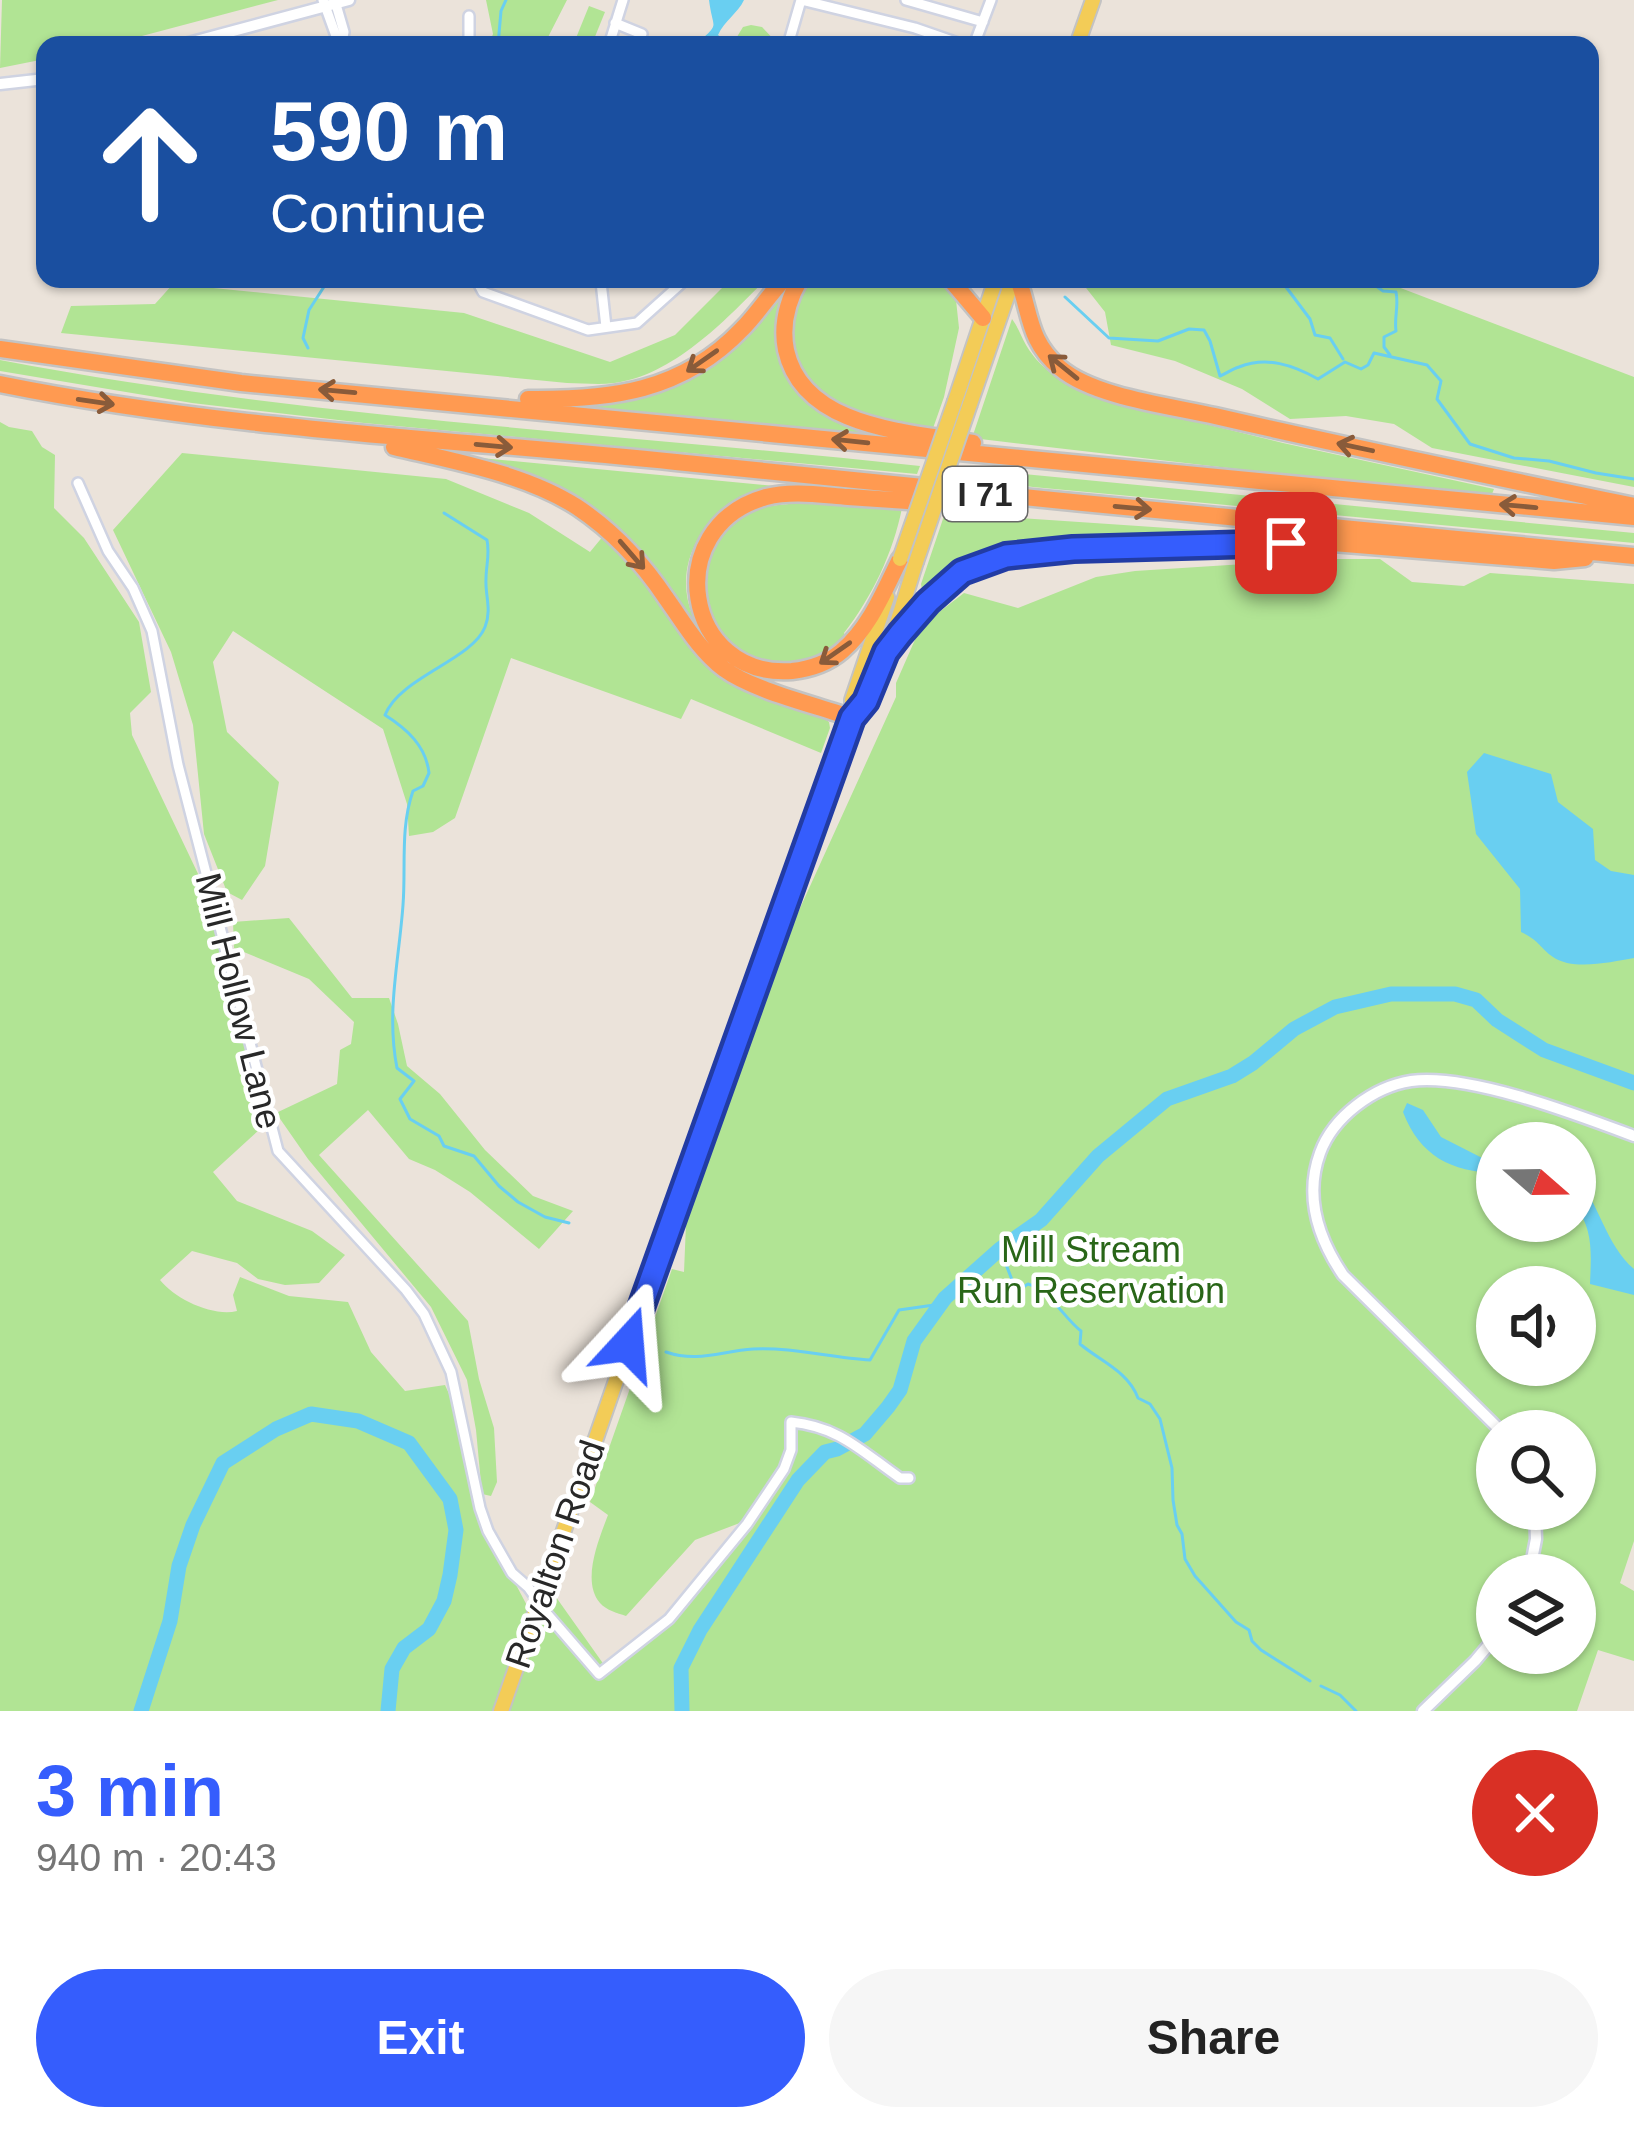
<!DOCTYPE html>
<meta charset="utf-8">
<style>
body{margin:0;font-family:Helvetica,sans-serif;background:#f6f6f6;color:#222;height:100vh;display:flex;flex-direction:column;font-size:45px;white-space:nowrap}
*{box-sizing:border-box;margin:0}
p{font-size:39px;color:#767676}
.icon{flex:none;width:66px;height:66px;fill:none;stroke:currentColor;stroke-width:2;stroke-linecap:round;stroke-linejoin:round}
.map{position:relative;height:1711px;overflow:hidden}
.drawer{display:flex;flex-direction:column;background:#fff;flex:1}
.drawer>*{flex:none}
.top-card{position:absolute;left:36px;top:36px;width:1563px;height:252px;border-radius:24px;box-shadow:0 3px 9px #0004;background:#1a4fa0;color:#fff;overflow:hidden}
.needle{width:78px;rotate:110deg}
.tools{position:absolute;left:1476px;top:1122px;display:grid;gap:24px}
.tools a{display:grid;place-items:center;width:120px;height:120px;border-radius:50%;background:#fff;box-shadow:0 3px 9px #0004;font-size:60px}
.pin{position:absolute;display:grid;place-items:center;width:102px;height:102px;color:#fff;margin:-51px;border-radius:24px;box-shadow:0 6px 18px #0006}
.me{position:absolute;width:132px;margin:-66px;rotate:19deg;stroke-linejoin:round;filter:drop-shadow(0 0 9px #0008)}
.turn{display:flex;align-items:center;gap:42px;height:252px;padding:0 36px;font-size:54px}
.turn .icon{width:156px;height:156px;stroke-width:2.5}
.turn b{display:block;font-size:84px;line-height:102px}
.round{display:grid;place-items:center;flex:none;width:126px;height:126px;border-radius:63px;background:#f6f6f6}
.summary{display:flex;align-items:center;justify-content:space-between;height:204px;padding:0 36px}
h1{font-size:72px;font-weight:700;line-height:90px;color:#355dfd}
.primary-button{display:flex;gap:24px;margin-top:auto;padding:24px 36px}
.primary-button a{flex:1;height:138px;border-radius:72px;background:#355dfd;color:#fff;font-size:48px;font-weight:700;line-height:138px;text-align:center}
.primary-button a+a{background:#f6f6f6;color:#222}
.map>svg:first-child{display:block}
</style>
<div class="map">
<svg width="1634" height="1711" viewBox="0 0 1634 1711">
<rect width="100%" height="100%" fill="#ebe3da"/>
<path fill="#b1e494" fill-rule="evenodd" d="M2,0h276l-170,45h-63v14l-45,9z
M486,0h81l-23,45h-55l4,-11z
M589,6l16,6 -13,32 -16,-6z
M751,25l11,2 17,18h-47l11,-18z
M731,279h35c-39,40 -93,97 -152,104 -15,2 -32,0 -47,0l-506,-50 10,-27 84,-2 18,-20 291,29 146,49 65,-27z
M788,279l6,104 93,54 -307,-28v-5l113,-30z
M808,279h130l18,21 3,28 -15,69 -13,37 -80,-19 -24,-14 -32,-37 -5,-42z
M1079,279h298l257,98v110l-202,-39 -38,-24 -48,-8 -56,3 -48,-30 -67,-28 -64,-16 -6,-33z
M1012,319c6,8 9,17 14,26 16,27 42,41 69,52l188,46 211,46 -2,5 -238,-23 -282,-33z
M0,360c303,58 613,73 920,106l-3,8 -553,-51 -172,-20 -192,-32z
M0,422l9,5 23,4 10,16 13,8 -1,53 30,30 55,84 12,70 -21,21 2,22 68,143 6,30 17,25 48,186 -58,53 24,29 75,30 33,24 -26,28 -34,2 -27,-6 -21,-16 -45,-12 -32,29c15,19 53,37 77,31l-4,-16 7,-18 49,19 59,6 23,50 34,39 40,-6 9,20 27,113 52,99 13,-34 61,86 43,-32 95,-116 -50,19 -69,76c-9,-3 -20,-6 -26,-13 -19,-22 -1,-64 8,-88l-18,-13 82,-233 12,3 2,-48 19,-88 77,-223 14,4 100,-220v-14l25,-57 43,-33 54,15 78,-31 39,-6 187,-12h58l32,23 52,4 26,-13 144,11v957l-14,42 14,8v70l-36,-11 -21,61h-1577zM1497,1143h78v78h-78zM1497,1287h78v78h-78zM1497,1431h78v78h-78zM1497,1575h78v78h-78z
M182,453l264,26 83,34 61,39 14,-17 22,20 30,46 57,71 33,18 75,26 8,6 1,6 -9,25 -130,-54 -10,20 -170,-61 -56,160 -22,14 -24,4 -2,-32 -24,-75 -150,-98 -20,31 14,70 52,50 -14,84 -23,34 -15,-8 -23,-58 -11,-109 -22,-73 -58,-122z
M449,455l326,31v2c-53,9 -99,56 -87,113 3,13 9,24 13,36l-92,-110z
M961,468l673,65v10l-601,-56 -75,-10z
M827,502l75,6c-9,45 -30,89 -58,125l2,4c-13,11 -30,23 -48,26 -60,9 -109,-50 -88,-106 8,-20 23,-37 43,-46 23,-9 50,-7 74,-9z
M945,513l358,24 -242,8 -112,30 -26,21 -2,-12z
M289,918l63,80h37l9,26 9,42 33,28 45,56 48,46 40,15 -34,38 -69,-57 -35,-22 -26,-11 -41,-49 -49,45 149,166 11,58 15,49 3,54 -6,14 -9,-2 -6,-64 -9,-50 -36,-73 -123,-148 -32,-46 61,-29 3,-34 11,-6 3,-22 -45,-43 -75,-31 -1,-26z"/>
<path fill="#69cff1" d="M709,0h35c-6,13 -20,21 -26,35l14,10h-36c25,-24 17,-13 13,-45z
M1484,753l67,21 7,28 35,27 2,31 16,11 23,4v83c-23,4 -61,13 -81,-1 -14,-10 -13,-16 -32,-25l-1,-43 -44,-55 -9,-62z
M1407,1103l16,7 18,27 51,26 5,-1v11c-46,-1 -77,-17 -94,-61z
M1575,1175c25,29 30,69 59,94v26l-44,-11c1,-28 4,-55 -15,-78z"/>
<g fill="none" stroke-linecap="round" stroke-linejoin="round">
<path stroke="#69cff1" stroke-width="3" d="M498,45l3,-34 5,-11
M1260,279l1,6 7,1 15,-3 27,36 5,16 15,3 13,21
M1376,286l7,5 13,1c3,14 -2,25 0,39l-12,6v10l6,8
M1065,297l44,41 49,3 31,-12 15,1 6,11 10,35c7,-3 12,-7 19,-9 28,-11 54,-2 79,12l27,-17 16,7 7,-4 6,-12 53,12 14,16 -4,18 33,45 44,14 35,3 47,12 38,6
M308,348l-5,-10 6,-28 20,-31
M444,513l43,27c3,15 -1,25 -1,39 -1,16 6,31 -1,48 -13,33 -85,50 -100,88 22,14 41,31 44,58l-6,13 -10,5c-13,37 -7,76 -10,114 -4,56 -17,107 -6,163l17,13 -14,18 10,20 29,17 5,10 30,10 25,30 19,16 27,15 24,6
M1000,1249l14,36 6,4 8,-5c22,6 35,33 53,47l-1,13c20,17 48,27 58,54l12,6 10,15 12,49 1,32 4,25 5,9 3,25 10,17 41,46 13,8 3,11 9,9 49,31
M666,1352c32,11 55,-1 87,-3 40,-2 78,9 117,11l29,-50 42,-6
M1321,1686l19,9 16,16"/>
<path stroke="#69cff1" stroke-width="15" d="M141,1711l29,-90 9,-55 14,-41 30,-62 53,-34 35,-15 47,7 51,22 41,56 6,31 -6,45 -6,26 -15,28 -25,19 -12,21 -4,42
M682,1711l-1,-43 19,-38 98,-150 27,-28 12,-3 28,-15 23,-27 12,-17 14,-49 31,-43 55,-49 41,-29 57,-64 69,-57 65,-23 21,-13 41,-34 41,-22 56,-13h64l21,6 21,20 47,30 90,33"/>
<g stroke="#cfd3e2" stroke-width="14">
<path id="minor" d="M323,0l13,36 6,9
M906,0l77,22
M335,1l9,31 -2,10
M469,16v29
M615,23l27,11 -5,11
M609,45l14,-45
M788,45l13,-45 114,28 49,17
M974,45l17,-45
M447,279h2
M476,279l7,13 105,38 49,-7 49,-44
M601,282l5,45
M78,483l30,68 25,37 19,43 26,134 100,386 128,139 18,24 27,58 29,136 8,23 24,42 16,14 20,28 51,59 70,-55 78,-95 37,-55 7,-19v-28c49,5 70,29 109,56h9"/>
</g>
<g stroke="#cfd3e2" stroke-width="15">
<path id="tertiary" d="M181,45l168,-45
M0,84l45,-5
M1501,1431l-158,-156c-25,-37 -39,-78 -23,-122 13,-36 53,-66 91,-72 58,-8 167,34 223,55
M1529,1575l7,-36 -1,-30
M1423,1711l52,-50 22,-26"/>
</g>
<g stroke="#c3c3c3" stroke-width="18">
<path id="primary" d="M1077,45l16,-45
M955,401l41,-122
M970,404l43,-125
M852,718v-18l35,-103
M501,1711l244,-701 107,-292c34,-44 47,-104 64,-156"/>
</g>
<g stroke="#c3c3c3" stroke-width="21">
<path id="motorway" d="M800,279c-12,21 -19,46 -14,71 17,79 124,82 187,93
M950,279l33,39
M1018,279c13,35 10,62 42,89 34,29 111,38 155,48 139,32 279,61 419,90
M0,349l241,34 1393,134
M0,384c223,45 450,55 676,78 319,33 639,64 958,94
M528,399c82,1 154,-7 214,-70 15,-15 27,-34 42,-50
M394,447c59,14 132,27 183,60 36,24 65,55 89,91 18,25 33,52 58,71 30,22 92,36 128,49
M900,559c-16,32 -30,68 -58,92 -14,12 -32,18 -50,20 -108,8 -133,-144 -26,-174 26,-7 55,-2 82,0 55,4 109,7 164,11
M887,652l42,-51 33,-29 44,-16 67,-7 167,-6h93l221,18 31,-3"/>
</g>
<use href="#minor" stroke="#fff" stroke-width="9"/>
<use href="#tertiary" stroke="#fff" stroke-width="10"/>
<use href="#primary" stroke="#f3cc57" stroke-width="14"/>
<use href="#motorway" stroke="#ff9a51" stroke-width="16"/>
<g stroke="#c3c3c3" stroke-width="18" stroke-linecap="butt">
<path id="primary-bridge" d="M900,559l55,-158
M916,562l54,-158"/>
</g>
<use href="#primary-bridge" stroke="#f3cc57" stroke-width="14"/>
</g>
<defs><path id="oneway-shaft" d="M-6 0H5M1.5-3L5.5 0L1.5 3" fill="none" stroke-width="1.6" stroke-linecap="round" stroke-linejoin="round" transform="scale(3)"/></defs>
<g stroke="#895b3a">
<use href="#oneway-shaft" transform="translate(702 361) rotate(145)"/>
<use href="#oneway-shaft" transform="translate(1063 367) rotate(-141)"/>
<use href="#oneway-shaft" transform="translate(337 391) rotate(-175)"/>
<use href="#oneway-shaft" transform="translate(96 402) rotate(8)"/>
<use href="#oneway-shaft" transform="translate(850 441) rotate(-174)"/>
<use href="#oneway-shaft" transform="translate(494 446) rotate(5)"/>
<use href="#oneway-shaft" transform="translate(1355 447) rotate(-168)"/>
<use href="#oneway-shaft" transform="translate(1518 506) rotate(-175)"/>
<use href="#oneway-shaft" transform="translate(1133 508) rotate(5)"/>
<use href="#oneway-shaft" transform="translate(632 555) rotate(49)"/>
<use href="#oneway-shaft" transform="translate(835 653) rotate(145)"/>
</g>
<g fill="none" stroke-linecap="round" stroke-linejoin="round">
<g stroke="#223ca4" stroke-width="30">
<path id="route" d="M628,1344l224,-626 14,-17 20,-49 14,-18 28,-32 34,-30 44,-16 67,-7 213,-6"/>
</g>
<use href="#route" stroke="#355dfd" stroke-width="21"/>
</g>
<g text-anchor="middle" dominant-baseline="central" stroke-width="9" stroke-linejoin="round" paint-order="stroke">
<rect fill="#fff" stroke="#686868" stroke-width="3" x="943" y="467" width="84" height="54" rx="9"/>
<g font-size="33" font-weight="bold" fill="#282828">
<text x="985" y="494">I 71</text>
</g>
<g font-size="36" fill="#282828" stroke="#fff">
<text transform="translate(239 1001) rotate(76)">Mill Hollow Lane</text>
<text transform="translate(555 1554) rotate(-71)">Royalton Road</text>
</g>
<g font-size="36" fill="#296618" stroke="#fff">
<text x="1091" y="1249">Mill Stream<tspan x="1091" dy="41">Run Reservation</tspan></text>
</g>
</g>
</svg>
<div class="tools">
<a><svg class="needle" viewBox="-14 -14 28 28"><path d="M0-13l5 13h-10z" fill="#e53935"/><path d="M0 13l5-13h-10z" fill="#767676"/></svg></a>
<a><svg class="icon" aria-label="sound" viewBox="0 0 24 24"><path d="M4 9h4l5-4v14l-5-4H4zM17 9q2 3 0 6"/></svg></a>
<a><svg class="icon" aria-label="search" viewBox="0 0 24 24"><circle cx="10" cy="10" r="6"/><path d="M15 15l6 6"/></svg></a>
<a><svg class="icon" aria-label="layers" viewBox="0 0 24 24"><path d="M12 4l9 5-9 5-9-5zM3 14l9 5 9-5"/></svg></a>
</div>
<div class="pin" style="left:1286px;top:543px;background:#d93025"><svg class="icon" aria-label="arrive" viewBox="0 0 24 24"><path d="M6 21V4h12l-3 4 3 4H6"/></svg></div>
<svg class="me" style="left:628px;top:1344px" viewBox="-20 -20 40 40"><path d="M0-17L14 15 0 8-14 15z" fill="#355dfd" stroke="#fff" stroke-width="4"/></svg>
<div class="top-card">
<div class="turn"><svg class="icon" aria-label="ahead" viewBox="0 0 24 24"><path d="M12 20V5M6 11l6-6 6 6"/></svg><div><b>590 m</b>Continue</div></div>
</div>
</div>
<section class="drawer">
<div class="summary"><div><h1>3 min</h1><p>940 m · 20:43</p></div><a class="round" style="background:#d93025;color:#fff"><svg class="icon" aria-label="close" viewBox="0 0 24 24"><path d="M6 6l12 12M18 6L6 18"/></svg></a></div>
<div class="primary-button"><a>Exit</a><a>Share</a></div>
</section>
